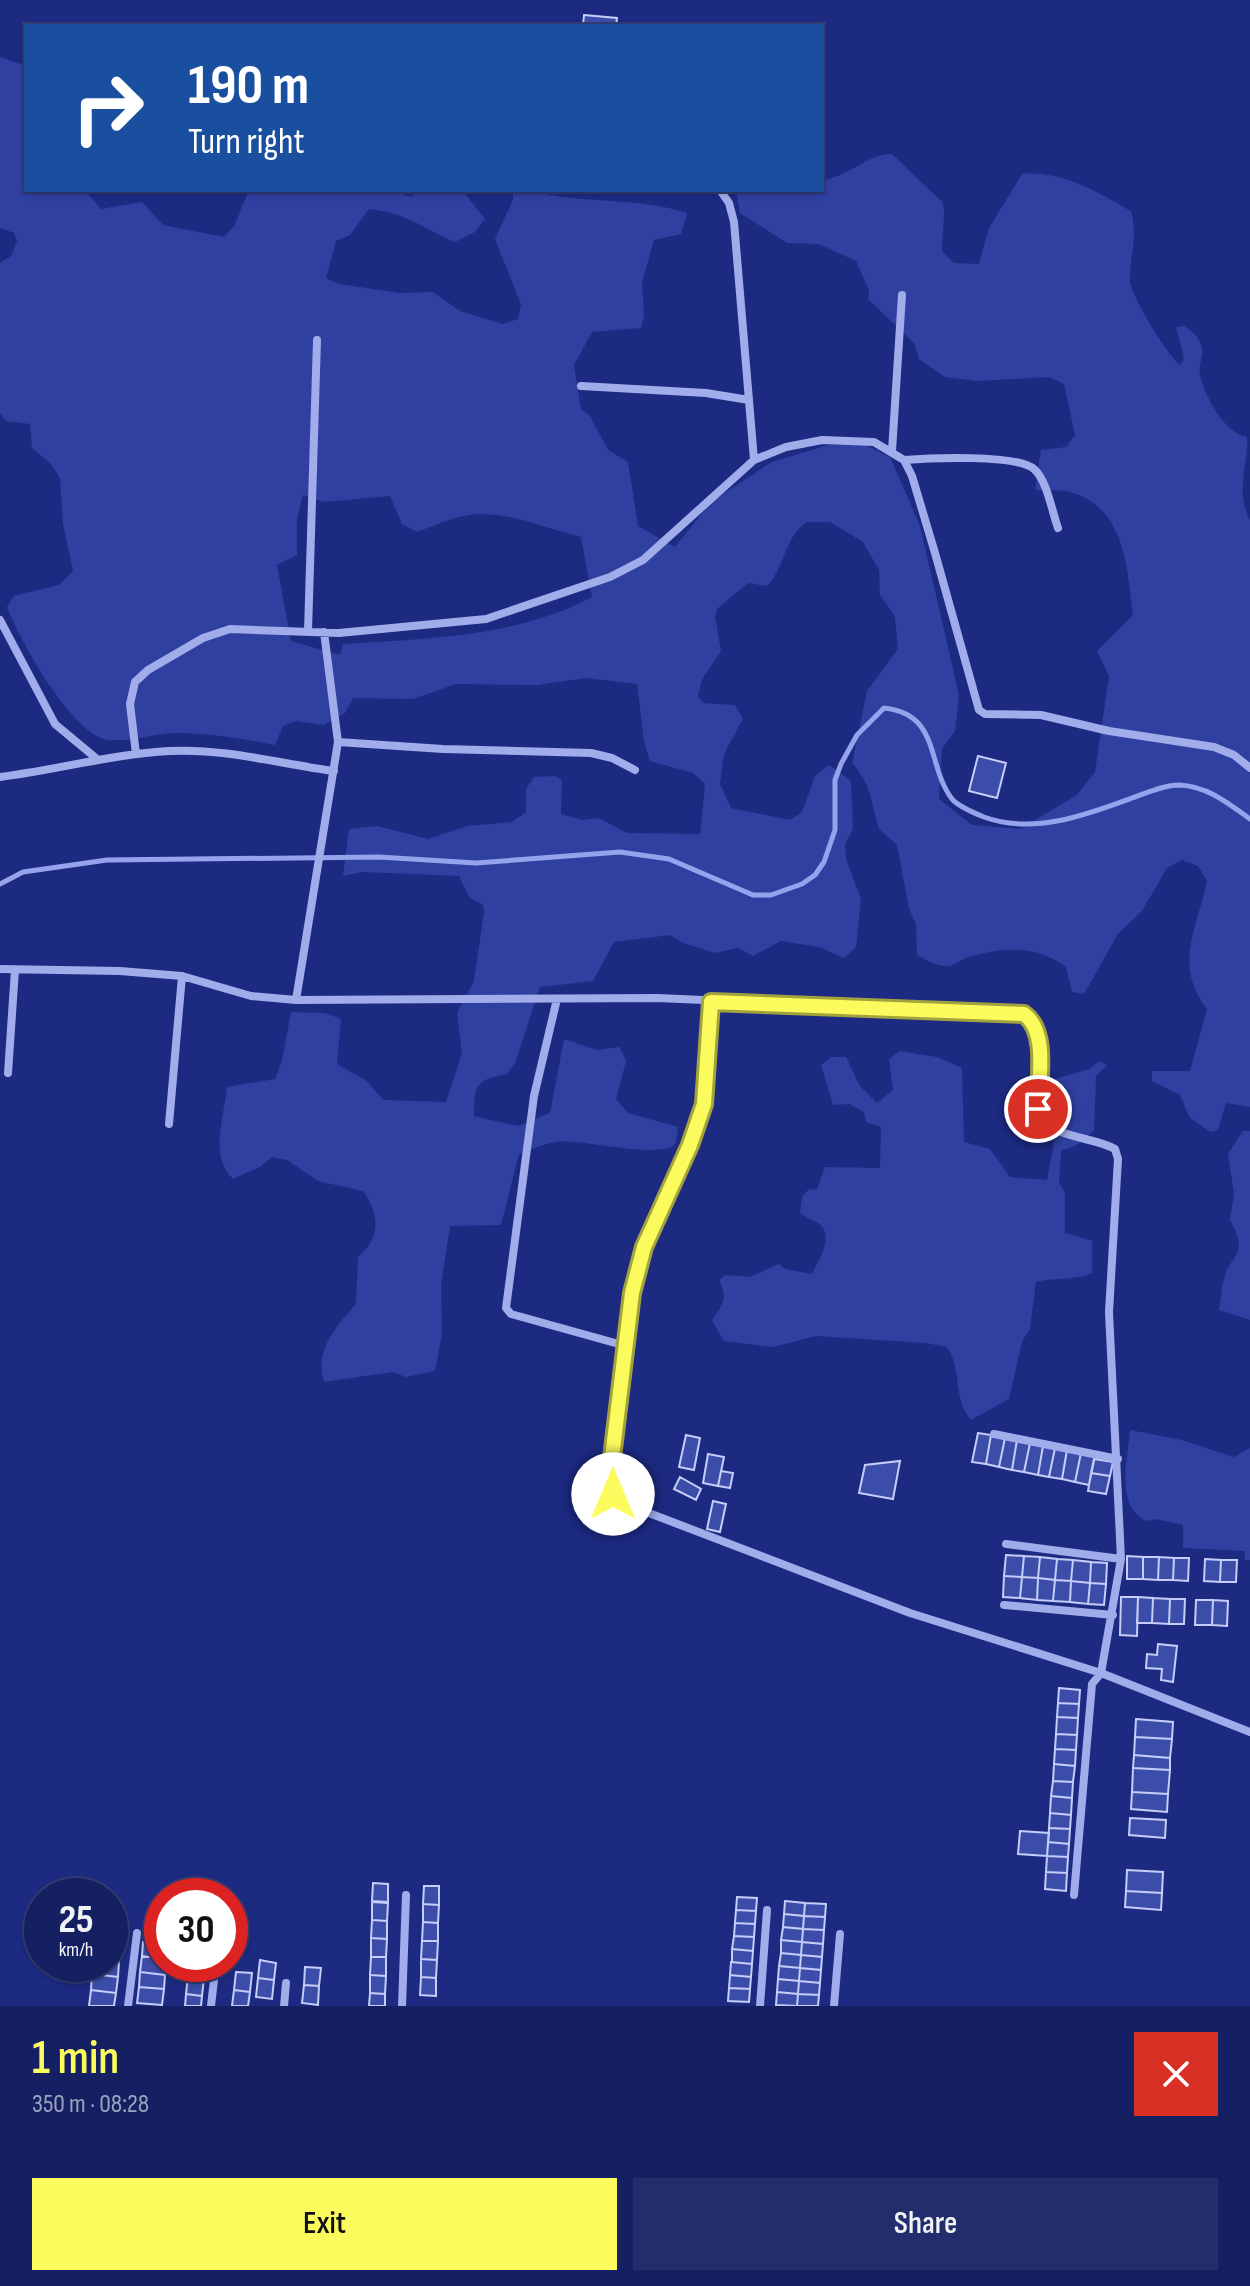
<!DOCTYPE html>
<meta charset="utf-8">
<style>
body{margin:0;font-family:"Sofia Sans Condensed",sans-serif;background:#222d6b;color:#f1f3f6;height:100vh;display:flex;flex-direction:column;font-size:30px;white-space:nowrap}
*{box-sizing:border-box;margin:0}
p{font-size:26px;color:#9da3be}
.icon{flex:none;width:44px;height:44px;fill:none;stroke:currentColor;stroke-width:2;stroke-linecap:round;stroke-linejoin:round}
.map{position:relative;height:2006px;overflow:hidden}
.drawer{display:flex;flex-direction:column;background:#152062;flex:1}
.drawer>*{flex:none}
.banner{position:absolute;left:24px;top:24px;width:800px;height:168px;border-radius:0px;box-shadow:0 2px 6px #0004,0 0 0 2px #343e77;background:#1a4fa0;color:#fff;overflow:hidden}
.speed{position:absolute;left:24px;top:1878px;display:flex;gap:16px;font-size:40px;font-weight:700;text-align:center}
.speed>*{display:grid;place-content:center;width:104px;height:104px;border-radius:50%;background:#152062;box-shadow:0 2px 6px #0004,0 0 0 2px #343e77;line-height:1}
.speed small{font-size:20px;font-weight:400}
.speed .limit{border:12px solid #d22;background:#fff;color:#111}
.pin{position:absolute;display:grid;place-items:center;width:68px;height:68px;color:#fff;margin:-34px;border:4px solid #fff;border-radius:50%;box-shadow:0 2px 8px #0007}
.me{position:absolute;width:88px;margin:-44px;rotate:0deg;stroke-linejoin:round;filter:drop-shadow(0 0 6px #0008)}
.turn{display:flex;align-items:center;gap:28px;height:168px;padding:0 32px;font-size:36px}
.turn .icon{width:104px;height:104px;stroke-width:2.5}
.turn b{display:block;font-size:56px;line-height:68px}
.round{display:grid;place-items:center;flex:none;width:84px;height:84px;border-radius:0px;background:#222d6b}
.headline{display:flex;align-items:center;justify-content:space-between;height:136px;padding:0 32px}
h1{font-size:48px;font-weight:600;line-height:60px;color:#fbfb5e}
.primary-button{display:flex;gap:16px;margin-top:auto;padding:16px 32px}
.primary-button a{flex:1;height:92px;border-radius:0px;background:#fbfb5e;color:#111;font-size:32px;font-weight:600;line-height:92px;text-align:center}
.primary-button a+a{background:#222d6b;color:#f1f3f6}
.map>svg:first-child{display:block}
</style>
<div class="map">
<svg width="1250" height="2006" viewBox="0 0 1250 2006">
<rect width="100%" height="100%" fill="#1c2a82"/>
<path fill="#2f40a1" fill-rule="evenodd" d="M0,57l26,9v124h59l16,19 41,-7 21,23 61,12 10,-11 15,-36h42l11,4 22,-4h68l19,7 8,-7h43l23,29 -10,13 -20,10c-36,-15 -44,-28 -86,-33l-19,26 -14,6 -10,37 13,6 61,9 33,-1 27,19 43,13 15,-5 3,-15 -26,-65 18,-39v-10c19,0 31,4 49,7 42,5 84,3 125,16l-6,21 -27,6 -12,42 2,34 -3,12 -49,4 -18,33 7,44 9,7 18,34 20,12 10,64 37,21 36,-45 61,-40 56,-17 35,-1 27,13 30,69 39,169 -4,36 -13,18 -3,50 33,26 48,4 57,-34 18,-23 14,-96 -12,-25 36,-36c-6,-45 -7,-106 -60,-122 -11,-4 -26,-2 -38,-3l6,-40 25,-3 9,-12 -11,-51 -15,-7 -73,4 -31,-4 -26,-18 -5,-16 -46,-44 1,-9 -13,-29 -37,-17 -32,-1 -47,-30 -4,-23h86v-10c27,-3 46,-27 70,-26l50,48c5,13 -1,34 0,49l12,12 25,1 10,-36 33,-54c40,-4 75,18 109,37 7,25 -1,44 -1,68 -1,15 38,77 50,86l4,-7 -8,-31 8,-1c7,4 14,10 17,18 4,9 -3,20 -1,31 5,21 24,58 47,62 3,18 -13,57 3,83v587l-24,-4 -8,27 -8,2 -20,-14 -10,-23 -28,-14v-10h38l17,-62c-35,-45 -9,-82 0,-128l-9,-15 -16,-6 -15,8 -25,43 -24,23 -34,60 -12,-2 -6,-25c-30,-22 -63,-20 -97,-10 -8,2 -15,9 -23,9 -11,0 -19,-6 -29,-11l-1,-31 -7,-15 -12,-64 -18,-16c-8,-26 -7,-44 -27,-66l15,-72 31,-42 -3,-32 -15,-22 -1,-25 -16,-28 -33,-20h-23c-24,17 -21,44 -40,64l-19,-3 -30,25 -3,8 6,35 -19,28 -4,17 5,7 32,2 8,14 -19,35 -4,30 11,24 59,12 12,-8 13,-36 14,-11 22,16 2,48 -8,15 1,15 15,40 -5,48 -12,11 -25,-11 -38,-6 -28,15 -15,-8 -23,5 -32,-10 -13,-8 -56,7 -21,39 -53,6 -25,76 -8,11c-31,6 -33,10 -33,42l44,10 32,-13 14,-74 33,11 23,-3 6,14 -10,38 12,14 50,14 -2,16c-15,18 -92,-5 -121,-1 -12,2 -25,8 -36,12l-18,71 -51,1 -9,59 1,48 -7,38 -29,6 -14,-5 -68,10c-10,-32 12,-55 32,-78l2,-47c23,-19 22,-42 5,-66l-45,-10 -31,-21 -15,-3 -12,10 -27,12c-24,-23 -9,-61 -6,-92l48,-8 7,-18 9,-49 34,1 16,6 -4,45 30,17 16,19 63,2 16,-49 -5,-40 17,-32 10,-69 -1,-7 -14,-8 -10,-21 -97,-4 -19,4 6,-47 28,-3 51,13 39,-13 45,-4 14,-10v-23l8,-12 21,-1 7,4 -1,34 21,6 17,-2 28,15 73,1 5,-50 -12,-11 -43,-12 -6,-19 -7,-58 -51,-6 -49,7 -81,-1 -43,15 -60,-1 -8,15 -21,12 -28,-4 -13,5 -8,19c-33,-6 -65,-12 -98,-12 -22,0 -46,9 -68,7 -36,-3 -90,-101 -102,-133l7,-11 45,-11 14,-14 -10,-47 -3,-46 -9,-14 -19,-16 -2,-24 -24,-3 -6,-8v-150l11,-7 6,-15 -3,-8 -14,-5zM303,495l21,7 66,-6 12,28 15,8c19,-7 40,-17 61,-18 34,-1 69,15 103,23l11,60c-74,40 -167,42 -249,47l-3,11 -49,-14 -14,-76 20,-10v-36z
M900,1051l37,6 25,11 2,74 26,7 20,28 37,3 8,-43 -6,-25 5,-33 36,-10 9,-8 8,4 -11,11 -2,54 -17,15 -16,6 -2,32 6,9v41l27,8v32c-17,8 -38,4 -56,9l-6,46 -8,14 -13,57 -38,21c-19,-22 -8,-49 -24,-73l-21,-4 -110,-7 -43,11 -49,-6 -12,-21c11,-16 16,-21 7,-40l6,-5 25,2 29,-13 6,5 27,5c6,-13 24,-39 6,-51 -6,-4 -12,-5 -18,-10l2,-16 6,-7 9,-1 8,-22 55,1 1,-41 -15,-5 -2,-10 -15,-8 -16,1 -12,-40 10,-8h15l14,29 17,17 16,-13 -4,-31z
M1243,1131h7v189l-31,-10c2,-10 2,-22 5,-31 7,-27 26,-22 6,-59l4,-26 -6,-40z
M1130,1430l52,10 52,17 16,-9v112h-5v-9l-62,-3v-23l-27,-6 -10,2c-32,-19 -18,-59 -16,-91z"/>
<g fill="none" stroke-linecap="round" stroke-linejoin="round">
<path stroke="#94a3ec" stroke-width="5" d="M0,884l23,-12 84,-12 272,-3 97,6 144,-11 49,7 84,36h18l31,-11 13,-9 9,-13 11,-32v-50l6,-16 16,-29 27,-27c57,6 42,57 68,91 7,8 22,14 32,18 49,18 102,-2 148,-19 15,-5 31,-13 47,-13 28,1 49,18 71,34"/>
</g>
<path fill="#3b4da8" stroke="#c5cdf8" stroke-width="2" d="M584,15l33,3 -1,8h-33z
M978,756l28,7 -9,35 -28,-7z
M978,1433l13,2 -5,29 -14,-2z
M686,1435l14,3 -6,32 -15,-3z
M991,1435l14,3 -6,29 -13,-3z
M1005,1438l12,2 -5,30 -13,-3z
M1017,1440l13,3 -6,29 -12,-2z
M1030,1443l13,3 -5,29 -14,-3z
M1043,1446l12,2 -6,29 -11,-2z
M1055,1448l12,2 -5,29 -13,-2z
M1067,1450l14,3 -6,29 -13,-3z
M1081,1453l14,3 -6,29 -14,-3z
M708,1454l16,3 -6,29 -15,-3z
M1094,1459l19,3 -3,14 -19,-3z
M900,1461l-7,38 -34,-6 6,-28z
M721,1471l12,2 -3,15 -12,-2z
M1091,1473l19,3 -4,18 -18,-3z
M680,1477l21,12 -5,11 -22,-11z
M713,1501l13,3 -6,28 -13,-3z
M1006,1555l18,1 -2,21 -18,-1z
M1024,1556l16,1 -2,21 -16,-1z
M1127,1556l16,1v22h-16z
M1040,1557l17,2 -2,21 -17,-2z
M1143,1557h16l-1,23 -15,-1z
M1159,1557l15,1 -1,22h-15z
M1174,1558h15l-1,23 -15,-1z
M1057,1559l16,1 -2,21 -16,-1z
M1205,1559l16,1 -1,22 -16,-1z
M1073,1560l18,2 -1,21 -19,-2z
M1221,1560h16l-1,22h-16z
M1091,1562l16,1 -1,21 -16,-1z
M1004,1576l18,1 -2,21 -17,-1z
M1022,1577l16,1 -1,22 -17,-2z
M1038,1578l17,2 -2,21 -16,-1z
M1055,1580l16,1 -1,21 -17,-1z
M1071,1581l19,2 -2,21 -18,-2z
M1090,1583l16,1 -2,21 -16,-1z
M1121,1597h17l-1,39 -17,-1z
M1138,1597l15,1 -1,25h-15z
M1153,1598l17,1 -1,25 -17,-1z
M1170,1599h15l-1,25h-15z
M1196,1600h17l-1,25h-17z
M1213,1600l15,1 -1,25 -15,-1z
M1158,1644l19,2 -4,36 -12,-2 1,-11 -16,-1 1,-14 10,1z
M1059,1688l21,2 -1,14 -21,-1z
M1058,1703l21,1 -1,14 -21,-1z
M1057,1717l21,1 -1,17 -21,-1z
M1136,1719l37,3 -1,17 -37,-2z
M1056,1734l21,1 -1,15 -21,-1z
M1135,1737l37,2 -2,19 -36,-3z
M1055,1749l21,1 -1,16 -21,-2z
M1134,1755l36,3v12l-37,-2z
M1054,1764l21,2 -2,16 -20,-1z
M1133,1768l37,2 -2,24 -36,-2z
M1053,1781l20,1 -1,16 -21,-2z
M1132,1792l36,2 -1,18 -36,-3z
M1051,1796l21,2 -1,17 -21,-2z
M1050,1813l21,2 -1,14 -21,-1z
M1130,1818l36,2 -1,18 -36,-3z
M1049,1828l21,1 -1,15 -21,-2z
M1020,1831l29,2 -2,23 -29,-2z
M1048,1842l21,2 -1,13 -21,-1z
M1047,1856l21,1 -1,16 -21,-1z
M1127,1870l36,2 -1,21 -36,-2z
M1046,1872l21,1 -1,18 -21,-2z
M373,1883l15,1v18l-16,-1z
M424,1886h15v19l-16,-1z
M1126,1891l36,2 -1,17 -36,-3z
M737,1897l20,1 -1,13 -20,-1z
M785,1901l20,2 -1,13 -20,-2z
M372,1902l16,1 -1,18 -15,-1z
M805,1903l21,1 -1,13 -21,-1z
M423,1904l16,1 -1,18 -15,-1z
M736,1910l20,1 -1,13 -20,-1z
M784,1914l20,2 -1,13 -20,-2z
M804,1916l21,1 -1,13 -21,-1z
M372,1920l15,1v18l-16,-1z
M423,1922l15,1v18h-16z
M735,1923l20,1 -1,13 -20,-1z
M783,1927l20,2 -1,13 -21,-2z
M110,1929l12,2 -1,16 -11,-2z
M803,1929l21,1 -1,14 -21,-2z
M734,1936l20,1 -1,14 -21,-2z
M371,1938l16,1 -1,18h-15z
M781,1940l21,2 -1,13 -20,-2z
M422,1941h16l-1,19 -16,-1z
M143,1942l19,2v15l-20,-3z
M802,1942l21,2 -1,13 -21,-2z
M732,1949l21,2 -1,13 -20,-2z
M781,1953l20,2 -1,13 -21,-2z
M801,1955l21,2 -1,13 -21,-2z
M142,1956l20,3v5h5l-2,11 -25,-3z
M371,1957h15v19l-16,-1z
M421,1959l16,1 -1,18 -15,-1z
M110,1960l9,1 -1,16 -26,-3 1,-10h17z
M260,1960l16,3 -2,17 -16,-2z
M731,1962l21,2 -1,13 -21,-2z
M190,1964h16l-2,14 -16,-2z
M779,1966l21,2 -1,13 -21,-2z
M305,1967l16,1 -2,18 -15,-1z
M800,1968l21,2 -1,13 -21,-2z
M140,1972l25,3 -1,14 -25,-2z
M236,1972l16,1 -2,19 -16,-2z
M92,1974l26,3 -2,16 -25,-3z
M370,1975l16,1 -1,18 -15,-1z
M730,1975l21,2 -1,12 -21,-1z
M188,1976l16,2 -2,18 -16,-2z
M421,1977l15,1v18l-16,-1z
M258,1978l16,2 -2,19 -16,-2z
M778,1979l21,2 -1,13 -21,-2z
M799,1981l21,2 -1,12 -21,-1z
M304,1985l15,1 -1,19 -16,-2z
M139,1987l25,2 -2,16 -25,-2z
M729,1988l21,1 -1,13 -21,-1z
M91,1990l25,3 -2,13h-25z
M234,1990l16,2 -2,14h-16z
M777,1992l21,2 -1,12 -21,-1z
M370,1993l15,1v12h-16z
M186,1994l16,2 -1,10h-16z
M798,1994l21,1 -1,11h-21z"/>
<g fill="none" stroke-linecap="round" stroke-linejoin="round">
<path stroke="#a1acea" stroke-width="8" d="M720,190l9,13 5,19 20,238
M581,386l125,7 43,7
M892,451l10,-156
M904,460c24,-2 113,-6 130,9 13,11 18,43 24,59
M0,620l55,104 42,35
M308,631l9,-291
M338,742l105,7 148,4 21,5 23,12
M136,754l-6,-50 5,-22 13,-12 55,-32 27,-9 109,4 147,-14 124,-42 33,-17 111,-100 32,-13 36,-7 52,2 30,18 8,16 23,77 44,157 6,4 56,1 68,16 105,16 20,8 16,13
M0,777c57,-7 112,-23 170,-26 54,-3 111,13 164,20
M0,969l120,2 62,5 69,20 45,4 362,-2 366,16c33,25 -2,83 21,108 15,16 51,16 70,27l3,10 -9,153 12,247 -20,114 -9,11 -18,211
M557,999l-23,97 -28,212 5,6 115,32
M296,1000l42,-258 -14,-110
M711,1002l-7,102 -14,41 -46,102 -12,46 -22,181 5,26 295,113 191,60 149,59
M8,1073l7,-103
M169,1124l13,-148
M994,1434l124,25
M1006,1544l115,15
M1004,1605l109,10
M128,2006l9,-73
M211,2006l4,-35
M284,2006l2,-23
M402,2006l4,-111
M760,2006l7,-96
M834,2006l6,-72"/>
</g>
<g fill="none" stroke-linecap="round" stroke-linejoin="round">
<g stroke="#a3a33d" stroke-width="20">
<path id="route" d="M613,1494l-3,-20 22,-181 12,-46 46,-102 14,-41 7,-102 313,12c25,18 14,68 14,95"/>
</g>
<use href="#route" stroke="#fbfb5e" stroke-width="14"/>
</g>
</svg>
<div class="speed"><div>25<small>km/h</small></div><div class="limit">30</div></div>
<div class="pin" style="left:1038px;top:1109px;background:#d93025"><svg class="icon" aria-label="arrive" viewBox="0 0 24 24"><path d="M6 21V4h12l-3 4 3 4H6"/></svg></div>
<svg class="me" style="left:613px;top:1494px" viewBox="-20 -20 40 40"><circle r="19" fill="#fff"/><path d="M0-13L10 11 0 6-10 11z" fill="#fbfb5e"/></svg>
<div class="banner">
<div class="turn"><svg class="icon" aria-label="right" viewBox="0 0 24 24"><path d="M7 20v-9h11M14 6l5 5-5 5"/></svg><div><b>190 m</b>Turn right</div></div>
</div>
</div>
<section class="drawer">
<div class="headline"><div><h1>1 min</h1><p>350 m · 08:28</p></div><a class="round" style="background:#d93025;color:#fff"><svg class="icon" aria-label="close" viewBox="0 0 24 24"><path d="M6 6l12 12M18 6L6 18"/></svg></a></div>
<div class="primary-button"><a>Exit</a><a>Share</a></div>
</section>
